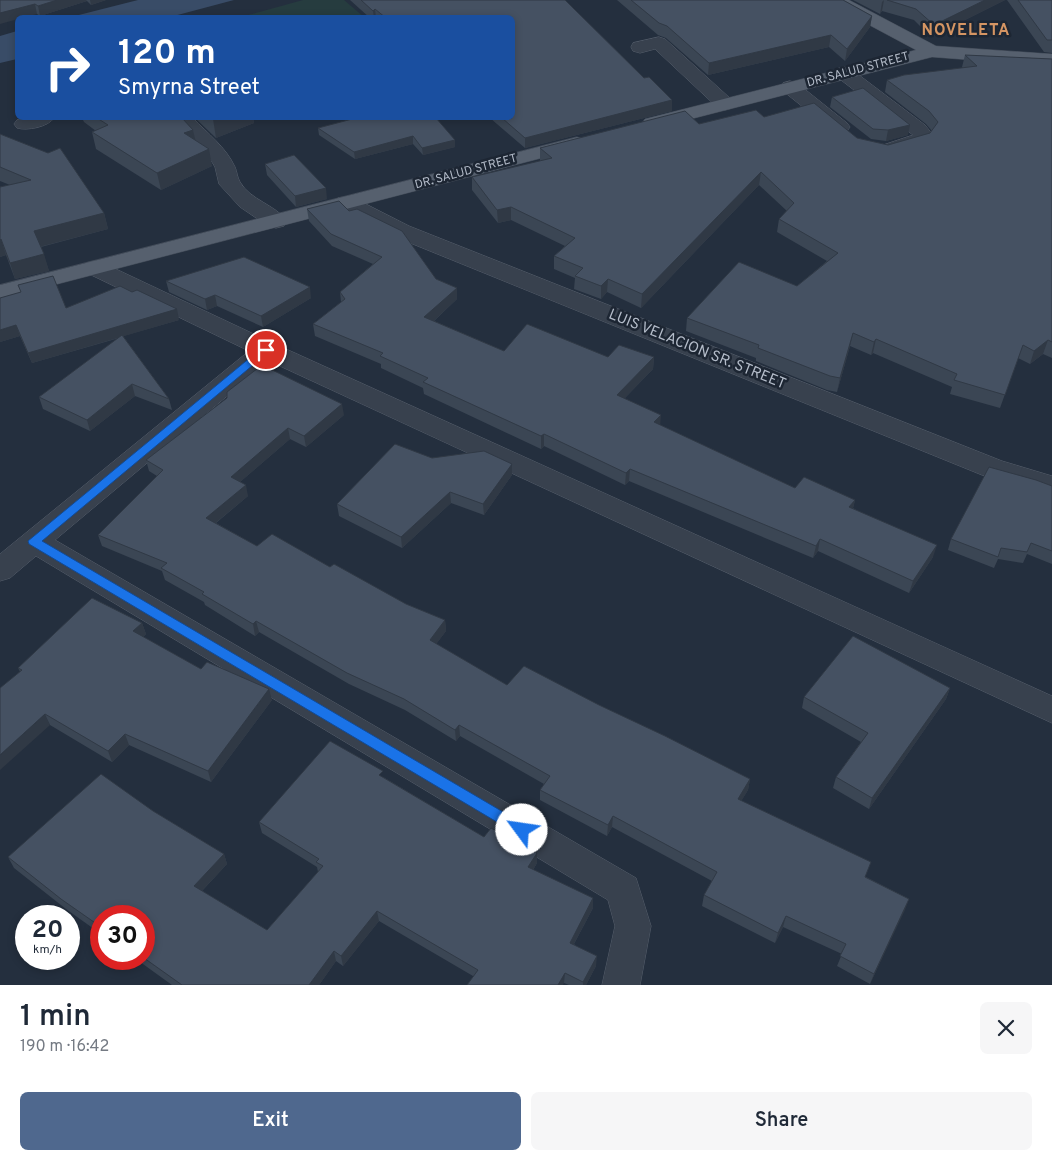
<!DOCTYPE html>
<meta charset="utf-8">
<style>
body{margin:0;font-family:Overpass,sans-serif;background:#f6f6f7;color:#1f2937;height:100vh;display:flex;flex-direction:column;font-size:19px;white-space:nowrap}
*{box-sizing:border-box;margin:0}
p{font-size:16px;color:#747a83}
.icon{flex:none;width:28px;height:28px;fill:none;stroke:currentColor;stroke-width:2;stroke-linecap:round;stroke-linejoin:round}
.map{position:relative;height:985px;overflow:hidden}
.panel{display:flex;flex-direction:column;background:#fff;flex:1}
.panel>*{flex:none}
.top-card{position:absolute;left:15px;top:15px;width:500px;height:105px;border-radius:8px;box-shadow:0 2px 8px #0003;background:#1a4fa0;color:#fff;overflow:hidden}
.speed{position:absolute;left:15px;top:905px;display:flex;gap:10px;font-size:25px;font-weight:700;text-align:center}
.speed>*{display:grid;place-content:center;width:65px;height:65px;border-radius:50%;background:#fff;box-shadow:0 2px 8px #0003;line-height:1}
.speed small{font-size:12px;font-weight:400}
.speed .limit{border:8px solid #d22;background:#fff;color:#111}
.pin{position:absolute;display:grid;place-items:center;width:42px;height:42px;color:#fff;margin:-21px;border:2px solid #fff;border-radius:50%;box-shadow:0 1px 5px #0007}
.me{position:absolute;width:55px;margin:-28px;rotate:301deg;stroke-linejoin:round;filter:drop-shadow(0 0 4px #0008)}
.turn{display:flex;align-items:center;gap:18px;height:105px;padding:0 20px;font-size:22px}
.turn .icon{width:65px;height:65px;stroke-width:2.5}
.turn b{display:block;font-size:35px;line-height:42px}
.round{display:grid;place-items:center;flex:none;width:52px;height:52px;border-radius:8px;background:#f6f6f7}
.head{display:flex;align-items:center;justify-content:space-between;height:85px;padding:0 20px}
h1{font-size:30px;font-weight:600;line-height:38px}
.primary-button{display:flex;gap:10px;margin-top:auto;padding:10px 20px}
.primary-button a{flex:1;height:58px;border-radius:8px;background:#4f688e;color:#fff;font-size:20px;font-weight:600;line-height:58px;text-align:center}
.primary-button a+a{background:#f6f6f7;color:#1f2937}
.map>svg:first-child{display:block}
</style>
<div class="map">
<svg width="1052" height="985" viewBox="0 0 1052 985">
<rect width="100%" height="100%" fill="#242f3e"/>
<path fill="#263c3f" d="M303,0h41l20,17h-123z"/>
<path fill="#394c67" d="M138,0h96l-64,17h-99z
M17,31v28l-17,4v-27z"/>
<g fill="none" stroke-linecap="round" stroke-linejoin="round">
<g stroke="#565f6c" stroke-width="1">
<path id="minor" d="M659,37l6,2 67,61 3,4 -3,4 -7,2 -7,-2 -63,-59 -15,4 -7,-2 -2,-4 2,-4z
M844,67l7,2 74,56 8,10 -6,9 -37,11 -7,-2 -3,-4 3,-4 30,-10 -76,-58 -2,-4 2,-4z
M790,81l7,2 50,40 3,4 -3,4 -7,2 -7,-2 -50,-40 -3,-4 3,-4z
M24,118h30c-6,9 -27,13 -37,10l-3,-4 3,-4z
M172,118h21c14,15 33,29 42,49 2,4 2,10 5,15 10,18 36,23 47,39l-3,5 -8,2 -8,-2 -28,-19 -21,-23 -4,-17 -6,-10z
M346,197l8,1 55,28 593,235 50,15v20l-70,-21 -589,-239 -55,-28 -3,-5 3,-5z
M95,261l8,2 172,81 777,352v27l-783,-362 -214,179 581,338 15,48 -11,59h-38l13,-59 -7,-26 -572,-344 -26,22 -10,3v-27l249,-203 -162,-78 -3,-5 3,-5z"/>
</g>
<g stroke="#414a57" stroke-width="1">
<path id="major" d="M827,0h22l87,46 116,8v12l-120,-9 -280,72 -7,-2 -3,-4 3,-4 271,-69 -86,-46z
M577,137l7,2 3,4 -3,4 -584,152v-14z"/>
</g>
<use href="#minor" fill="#38414e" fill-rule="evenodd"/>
<use href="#major" fill="#56606e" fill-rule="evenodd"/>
</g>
<path fill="#3b4654" d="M0,0h106l-15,5 -4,-4 -47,15 -3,-2z
M350,0h215l79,78 28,22v11l-147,37 -35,-30h22v-100h-142z
M617,0h226l29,16 -2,11 -25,34 -16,-14 -121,28 -42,-37 -8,-3z
M853,0h152l-74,37 -17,-17 -32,-9 -2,3z
M1007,0h45v53l-8,-1z
M965,55l87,4v299l-9,-4 -13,10 -12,-6 -18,50 -50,-14 2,-7 -79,-34 -2,2 -21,-9 -13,46 -10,-2 -71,-29v-3l-70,-27 1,-13 110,-32 30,-25 -50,-29 2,-13 8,-8 -28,-26 -118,123 -34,-16 -6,7 -27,-10 1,-11 -21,-9v-13l11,-10 -54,-26 -13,3 -26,-33v-13l68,-16v-13l159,-24 65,-7 124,28 42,-12 2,-2 -6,-7 -41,-32 2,-12 76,-12 -1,-1z
M832,97l76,38 -22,6 -15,-2 -41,-32z
M82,118h100l11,12 2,10 17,26 -51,24 -65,-41 -4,-17 4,-1 -12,-9z
M195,118h58l1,5 -38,15z
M318,128l137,12v7l-32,8 -10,-11 -58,15 -36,-24z
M0,134l104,79 4,16 -67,18 8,24 -34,8 -9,-24 -6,2v-70l10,-2 -10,-4z
M265,164l62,35 -31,8 -29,-32z
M307,209l42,2 87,68 21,9v11l-23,22 70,30 104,6h46l-1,12 -29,30 36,26 135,63 60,12 -2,8 80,49 -24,36 -91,-42 -5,7 -184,-77 -4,4 -81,-39 -3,3 -117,-55 -1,-6 -42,-20v-4l-66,-28 -2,-12 28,-22 -1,-10 33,-28 -41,-18 -23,-25z
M166,281l145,17 -48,29 -46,-21 -10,4 -38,-18z
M0,298l66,10 113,12 -56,16 46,63 3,11 -37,-14 -45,35 -47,-22 -4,-12 80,-59 -87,25 -12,-27 -20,6z
M344,415l-38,32 -16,-8 -50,43 8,14 -32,27 41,23 73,21 76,37 39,16 1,11 -10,13 71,41 92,20 151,74 -2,11 -7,11 125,76 43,22 -39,85 -33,-18 5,-12 -59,-27 -8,16 -73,-37 2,-11 8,-14 -100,-54 -5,9 -67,-36v-10l4,-6 -84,-48 -4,5 -51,-31 -56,-26 -90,-52 -4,4 -50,-31 -1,-3 -39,-22 -3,-9 -60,-25 -4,-11 59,-59 -8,-5 -3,-11z
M432,458l80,17 -28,40 -33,-12 -49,45 -63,-32 -2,-12z
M1052,486v78l-25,-10 -4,9 -25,-4 -4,9 -46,-18 3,-11z
M142,623l4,11 -3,3 58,32 71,31 -61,82 -82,-37 -17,17 -62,-37 -32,-57z
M950,688l-4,11 -77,110 -36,-21 3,-11 25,-35 -59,-34 2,-11z
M383,777l101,60 53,16v10l-4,7 60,38 -19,36 22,22 -10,19h-17l-5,-2 -91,-7 -94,-55 -36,45 -7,-5 -17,24h-147l-36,-26h8v-43h-43v18l-35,-25 -52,-41 -6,-11 145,-46 71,43 3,10 -25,27 65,39 51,-58 -1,-5 -55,-34 -3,-11z"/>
<path fill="#303945" d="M57,0h29l1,1 -47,15 -2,-10z
M90,0h16l-15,5z
M884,0l-2,11 -2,3 2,-12z
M985,0h20l-74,37 3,-12z
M35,4l2,10 -14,4h-5v1l-18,5v-11z
M375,9l1,9h-2l-1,-7z
M872,16l-2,11 -25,34 2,-12z
M831,35l-2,12 -121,28 1,-12z
M672,100v11l-147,37v-10z
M217,118h36l1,5 -38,15 -3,-19z
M910,125l-2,10 -22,6 2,-11z
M193,130l4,17 -13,-14z
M413,136v8l-58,15 -1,-7z
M455,140v7l-32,8 -1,-7z
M209,149l3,17 -51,24 -4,-17z
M761,172l-2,13 -118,123 1,-14z
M326,188l1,11 -31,8 -1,-11z
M511,207v13l-13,3 -1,-13z
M104,213l4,16 -69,18 -5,-16z
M1,239l5,16 -6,2v-17z
M44,254l5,17 -34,8 -5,-16z
M608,279l-1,13 -6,7v-13z
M310,287l1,11 -48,29 -2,-11z
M457,288v11l-32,30 -1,-12z
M215,295l2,11 -10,4 -2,-11z
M177,309l2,11 -147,43 -4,-10z
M16,325l4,11 -20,6v-12z
M853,333l-3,13 -13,46 3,-14z
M876,339l-3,14 -2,2 3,-13z
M1048,340l-5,14 -13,10 4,-13z
M654,357l-1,12 -37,38 1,-12z
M132,384l3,12 -45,35 -3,-11z
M342,404l2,11 -38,32 -2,-11z
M661,415l-1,12 -6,-5z
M288,428l2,11 -57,49 -2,-11z
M544,434v12l-3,3v-13z
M512,464v11l-28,40 -1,-11z
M630,469l-1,12 -4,4 1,-12z
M246,485l2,11 -40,33 -2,-11z
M450,492l1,11 -49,45 -1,-11z
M855,500l-3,12 -3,-5z
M820,539l-2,12 -5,7 3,-12z
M937,545l-4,12 -24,36 4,-12z
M445,620l1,11 -15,20 -1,-11z
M256,621l3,11 -4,4 -2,-12z
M142,623l4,11 -9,9 -4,-12z
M950,688l-4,11 -77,110 3,-11z
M269,689l3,11 -61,82 -3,-11z
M45,714l5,11 -50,45v-15z
M459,725l1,11 -4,5 -1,-11z
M125,734l4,11 -17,17 -4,-11z
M750,779l-2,11 -12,20 2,-11z
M613,816l-1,11 -5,9 1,-11z
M537,853v10l-9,15v-11z
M224,854l3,10 -30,32 -3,-10z
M593,898v10l-24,45 1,-10z
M909,899l-4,11 -35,74 4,-10z
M377,911l2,10 -36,45 -2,-10z
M786,916l-3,11 -8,16 3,-10z
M334,951l2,10 -17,24h-10z
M597,956l-1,10 -10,19h-3v-3z
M565,973l-1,10 -1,2h-5z"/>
<path fill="#455162" stroke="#303945" d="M0,0h57l-19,6 -3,-2 -35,9z
M361,0h204l79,78 5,-1 23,23 -147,38 -23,-20h10v-100h-126l-11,-9 -2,2z
M631,0h212l29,16 -25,33 -16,-14 -122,28 -42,-37 -8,-3z
M887,0h98l-51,25 -18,-16z
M1018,0h34v40h-5z
M965,55l87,4v283l-4,-2 -14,11 -11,-6 -18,50 -51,-15 3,-6 -81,-35 -2,3 -21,-9 -13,45 -10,-2 -72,-28 1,-3 -72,-27 52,-56 58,24 41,-33 -59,-34 15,-16 -33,-31 -119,122 -34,-15 -7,7 -26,-10 8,-8 -29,-12 21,-18 -64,-31 -14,3 -25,-33 80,-19 -12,-10 145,-37 14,13 57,-14 8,7 50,-14 43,35 31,7 42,-12 8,-11 -9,-11 -42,-31 17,-5 73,-9z
M863,88l47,37 -22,5 -15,-1 -41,-32z
M97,118h85l11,12 -9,3 25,16 -52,24 -65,-41 16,-7z
M356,118h80l19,22 -33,8 -9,-12 -59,16 -36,-24z
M0,134l48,19 12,-5 44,65 -70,18 10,23 -34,9 -9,-24 -1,1v-53l31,-7 -31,-13z
M294,155l32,33 -31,8 -30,-32z
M339,201l10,10 8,-2 45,22 34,48 21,9 -33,29 80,34 23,-27 81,33 11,-12 35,12 -37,38 44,20 -7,7 141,66 9,-11 51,23 -6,7 88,38 -24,36 -93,-42 -4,7 -186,-77 -4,4 -82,-39 -3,2 -118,-54 5,-4 -48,-22 3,-3 -70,-29 32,-25 -5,-7 42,-35 -51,-23 -24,-25z
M244,257l66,30 -49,29 -46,-21 -10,4 -39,-18z
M53,276l13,32 54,-22 12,6 5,-2 40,19 -149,44 -12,-28 -16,5v-32l21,-6 -3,-7z
M122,335l47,64 -37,-15 -45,36 -48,-23z
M262,365l80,39 -38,32 -16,-8 -57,49 15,8 -40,33 51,28 15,-12 58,33 4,-3 72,40 39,16 -15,20 77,45 17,-19 75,39 66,31 85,43 -12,20 133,63 -6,15 44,22 -35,75 -34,-18 6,-12 -60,-28 -8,17 -74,-38 13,-23 -104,-56 -5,9 -68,-35 10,-14 -91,-51 -4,5 -51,-31 -57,-26 -91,-52 -3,3 -51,-30 2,-2 -43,-24 6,-5 -69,-28 65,-65 -17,-10 81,-62v-6z
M395,444l37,14 52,-7 28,13 -29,40 -33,-12 -49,45 -64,-33z
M989,467l47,13 16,6v65l-21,-8 -4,9 -26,-4 -3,9 -47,-18z
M92,598l50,25 -9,8 68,38 6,-7 62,27 -61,82 -83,-37 -17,17 -63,-37 -45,41v-67l22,-18 -4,-2z
M853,636l97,52 -78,110 -36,-21 32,-44 -64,-36z
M330,741l53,30 -4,4 105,62 7,-9 46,25 -9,14 65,31 -23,45 27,13 -14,26 -18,-9 -7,12h-91l11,-15 -101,-59 -36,45 -7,-5 -25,34h-127l-38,-27v-42h-43v11l-40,-28 -53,-42 93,-83 52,37 71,43 -30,32 73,44 56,-64 -7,-4 3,-3 -60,-37z"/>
<path fill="#1a73e8" stroke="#114b97" d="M263,347h7l1,3 -229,191 485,285 2,4 -2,4 -5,2 -5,-2 -488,-290 -1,-3z"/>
<g text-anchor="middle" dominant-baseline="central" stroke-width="5" stroke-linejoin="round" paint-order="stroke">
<g font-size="12" fill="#b4bcc9" stroke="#1d2633">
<text transform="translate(858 70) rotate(-15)">DR. SALUD STREET</text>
<text transform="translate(466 172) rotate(-15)">DR. SALUD STREET</text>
</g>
<g font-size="15" fill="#b4bcc9" stroke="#1d2633">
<text transform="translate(697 350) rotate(22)">LUIS VELACION SR. STREET</text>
</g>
<g font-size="16" font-weight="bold" letter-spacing="1" fill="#d59563" stroke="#1d2633">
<text x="966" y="31">NOVELETA</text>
</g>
</g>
</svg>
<div class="speed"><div>20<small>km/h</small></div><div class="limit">30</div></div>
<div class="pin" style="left:266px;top:350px;background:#d93025"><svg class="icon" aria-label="arrive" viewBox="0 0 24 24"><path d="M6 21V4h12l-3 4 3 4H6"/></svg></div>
<svg class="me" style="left:522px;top:830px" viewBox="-20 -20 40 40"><circle r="19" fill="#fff"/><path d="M0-13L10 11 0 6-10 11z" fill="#1a73e8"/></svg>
<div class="top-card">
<div class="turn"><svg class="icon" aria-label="right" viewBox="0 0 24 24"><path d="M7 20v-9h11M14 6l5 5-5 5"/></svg><div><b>120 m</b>Smyrna Street</div></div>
</div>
</div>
<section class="panel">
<div class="head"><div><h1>1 min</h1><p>190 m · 16:42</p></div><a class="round"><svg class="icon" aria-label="close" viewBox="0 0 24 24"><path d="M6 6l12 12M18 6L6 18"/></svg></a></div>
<div class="primary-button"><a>Exit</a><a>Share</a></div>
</section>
